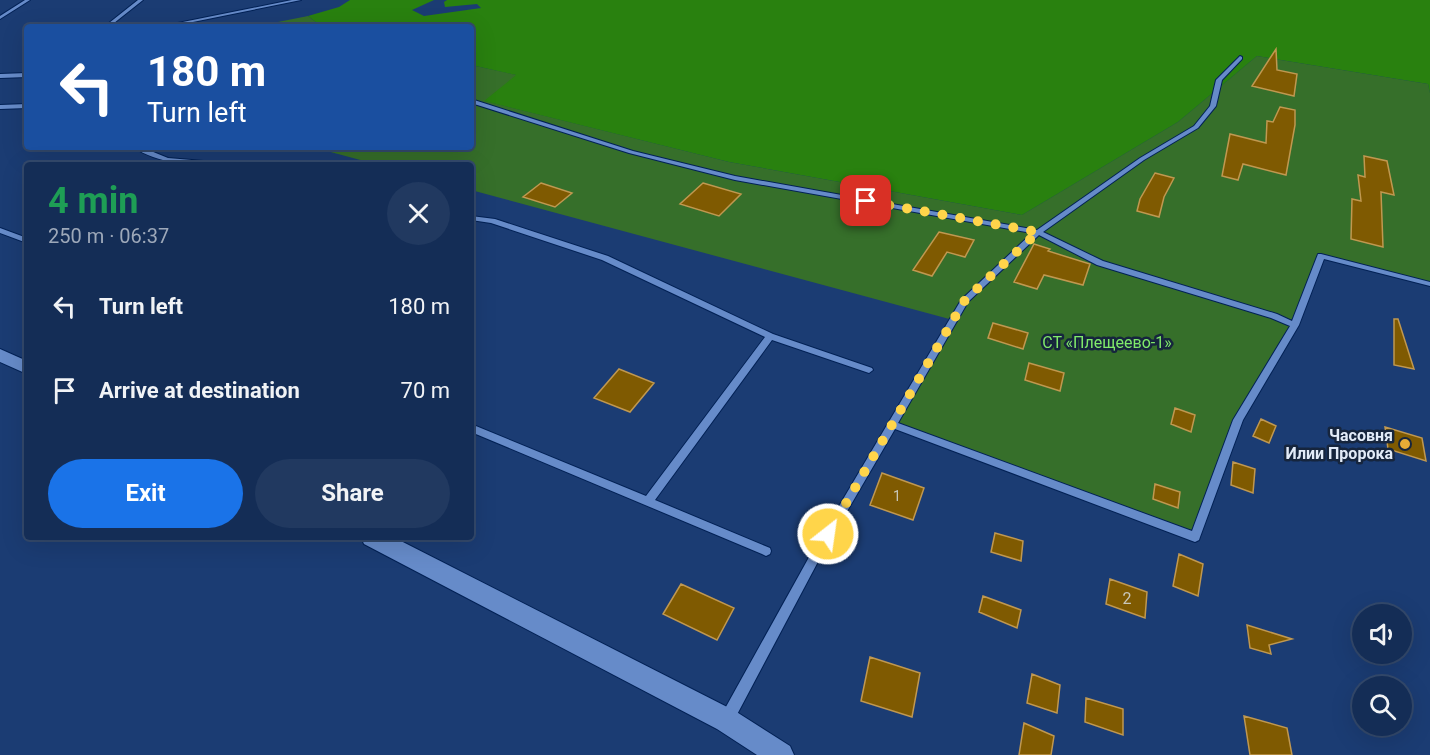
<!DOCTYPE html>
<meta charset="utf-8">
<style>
body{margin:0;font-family:Roboto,sans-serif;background:#213960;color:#f1f3f6;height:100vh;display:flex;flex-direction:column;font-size:22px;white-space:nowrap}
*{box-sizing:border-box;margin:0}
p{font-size:20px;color:#9da8b9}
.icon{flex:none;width:33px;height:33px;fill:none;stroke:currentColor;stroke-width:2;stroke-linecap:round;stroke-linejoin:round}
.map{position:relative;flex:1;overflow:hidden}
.side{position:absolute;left:24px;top:162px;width:450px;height:378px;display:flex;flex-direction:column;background:#142d56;border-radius:6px;box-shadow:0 6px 24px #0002,0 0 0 2px #33496c}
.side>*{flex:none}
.guide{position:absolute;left:24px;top:24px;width:450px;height:126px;border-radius:6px;box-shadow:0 6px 24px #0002,0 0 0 2px #33496c;background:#1a4fa0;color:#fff;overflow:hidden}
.tools{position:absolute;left:1352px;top:604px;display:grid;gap:12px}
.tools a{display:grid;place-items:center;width:60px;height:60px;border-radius:50%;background:#142d56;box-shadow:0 6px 24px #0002,0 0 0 2px #33496c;font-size:30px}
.pin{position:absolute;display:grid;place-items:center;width:51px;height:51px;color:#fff;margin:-26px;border-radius:12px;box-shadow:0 3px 9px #0006}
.me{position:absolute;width:66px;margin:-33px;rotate:30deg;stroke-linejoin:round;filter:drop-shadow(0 0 4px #0008)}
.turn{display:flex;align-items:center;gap:21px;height:126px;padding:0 24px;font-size:27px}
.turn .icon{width:78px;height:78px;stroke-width:2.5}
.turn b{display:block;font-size:42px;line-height:51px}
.round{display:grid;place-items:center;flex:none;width:63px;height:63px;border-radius:32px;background:#213960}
.headline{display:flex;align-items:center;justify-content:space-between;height:102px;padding:0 24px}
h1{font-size:36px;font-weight:700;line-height:45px;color:#1e9e55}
.button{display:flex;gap:12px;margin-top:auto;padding:12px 24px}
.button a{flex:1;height:69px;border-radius:36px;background:#1a73e8;color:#fff;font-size:24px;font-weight:700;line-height:69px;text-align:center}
.button a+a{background:#213960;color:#f1f3f6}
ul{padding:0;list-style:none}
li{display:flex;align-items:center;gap:18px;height:84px;padding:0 24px}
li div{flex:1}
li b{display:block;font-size:22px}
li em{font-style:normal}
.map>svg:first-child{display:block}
</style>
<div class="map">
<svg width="1430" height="755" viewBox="0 0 1430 755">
<rect width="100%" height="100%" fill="#1b3c73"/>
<path fill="#366f2a" d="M308,16l14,11h-69z
M1257,56l171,28 2,9v191l-109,-27 -26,68 -57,95 -43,117 -303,-113 61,-104 -482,-130v-25h-92l-67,-18h159v-82l46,10 -32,26 244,61 293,53 156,-93z"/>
<path fill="#29810f" d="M350,0h84l-22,10 12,6 57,-8 -4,-4 -32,3 -1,-5 3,-2h983v93l-2,-9 -171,-28 -79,66 -156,93 -293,-53 -245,-61 32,-26 -45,-10v-38h-149l-14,-11 31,-9z"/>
<path fill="#7f5a01" stroke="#c09850" stroke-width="1.5" d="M1276,49l1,21 20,4 -3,22 -42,-10z
M1280,107l15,3v15l-9,50 -43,-11 -5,16 -16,-4 8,-42 36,9 1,-22 6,1z
M1364,156l23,5 7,34 -13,-3 2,55 -32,-8 1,-40 9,2 -3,-26 7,2z
M1155,173l19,5 -10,19 -5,20 -22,-6 3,-12z
M541,183l31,10 -17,14 -32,-10z
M703,183l38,11 -22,22 -39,-12z
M939,232l35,8 -9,17 -18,-5 -15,24 -19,-6z
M1034,244l16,5 -2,2 42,13 -7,21 -39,-10 -7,14 -23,-7z
M1394,319h4l16,50 -20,-4z
M993,323l35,10 -5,16 -35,-11z
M1029,363l35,10 -4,18 -35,-11z
M619,369l35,14 -24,29 -36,-14z
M1175,408l20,7 -4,17 -20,-8z
M1261,419l15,7 -7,17 -16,-7z
M1385,427l37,11 4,23 -38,-12z
M1233,462l22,7 -2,24 -22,-8z
M882,473l42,15 -11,32 -43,-15z
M1155,484l25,8 -2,16 -25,-9z
M995,533l28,8 -2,20 -30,-9z
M1179,554l24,10 -5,32 -25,-10z
M1110,579l37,13 -2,26 -39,-14z
M681,584l53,24 -17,32 -54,-26z
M983,596l38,14 -4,18 -38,-16z
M1247,625l45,14 -23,6 2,9 -21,-6z
M870,657l50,16 -8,44 -51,-16z
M1032,674l28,11 -3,28 -30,-10z
M1086,698l37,11v26l-38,-13z
M1244,716l43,12 5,27h-42z
M1024,723l30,13 -3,19h-32z"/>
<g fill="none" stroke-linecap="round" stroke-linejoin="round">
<g stroke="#022155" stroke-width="2">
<path id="service" d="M25,0h5l-30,19v-3z
M138,0h5l-34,27h-5z
M292,0h9l-133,27h-10z
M1240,56l2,1v2l-20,21 -6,26 -18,22 -54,32 -101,72 60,29 174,53 15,7 26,-67h3l109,28v4l-106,-27 -25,66 -56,95 -43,117 -1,3 -4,2 -300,-113 -74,127 -89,168 -5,1 -5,-1 -1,-5 1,-5 91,-164 148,-250 71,-67 -297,-53 -106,-27 -158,-50v-4l162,52 102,25 302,54 103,-72 54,-32 16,-20 6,-26zM1039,235l58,30 174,53 19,8 -57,94 -41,111 -294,-108 70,-121z
M27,73v4l-27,1v-4z
M27,104v4l-27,1v-4z
M133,147h8l27,11 59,5 3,2c-33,0 -69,1 -97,-18z
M471,216l24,3 113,37 165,78 99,34 1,2 -4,3 -97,-33 -117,160 115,48 1,3 -1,3 -4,2 -4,-2 -291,-122v-8l175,72 119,-159 -163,-77 -111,-37 -20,-3z
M0,228l27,10v5l-27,-10z"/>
</g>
<g stroke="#022155" stroke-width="2">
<path id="minor" d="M0,349l27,12v13l-27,-12z
M361,537h32l342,174 55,35 4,9h-37l-40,-26 -353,-185z"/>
</g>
<use href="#service" fill="#668bc9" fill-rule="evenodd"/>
<use href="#minor" fill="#668bc9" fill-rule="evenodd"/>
</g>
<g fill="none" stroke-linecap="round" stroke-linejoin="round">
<path stroke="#ffd54a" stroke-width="10" stroke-dasharray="0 18" d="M828,534l137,-234 73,-68 -172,-31"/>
</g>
<circle fill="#e7ac36" stroke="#16253d" stroke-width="2" cx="1405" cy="444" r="6"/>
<g text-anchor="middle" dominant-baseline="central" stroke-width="5" stroke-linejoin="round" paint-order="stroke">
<g font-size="14" fill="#c9c7ba">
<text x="897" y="496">1</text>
</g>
<g font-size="16" fill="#80ea6a" stroke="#16253d">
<text x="1107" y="342">СТ «Плещеево-1»</text>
</g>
<g font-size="16" font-weight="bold" fill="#e2ebf8" stroke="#16253d" text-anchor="end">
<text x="1393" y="435">Часовня<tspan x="1393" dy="18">Илии Пророка</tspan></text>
</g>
<g font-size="16" fill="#c9c7ba">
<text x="1127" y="598">2</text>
</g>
</g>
</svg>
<div class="tools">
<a><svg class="icon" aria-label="sound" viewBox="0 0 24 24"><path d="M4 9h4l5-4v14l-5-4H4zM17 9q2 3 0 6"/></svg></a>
<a><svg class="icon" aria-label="search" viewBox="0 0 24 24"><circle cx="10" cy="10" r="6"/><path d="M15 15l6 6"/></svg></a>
</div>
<div class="pin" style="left:866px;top:201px;background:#d93025"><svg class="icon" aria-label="arrive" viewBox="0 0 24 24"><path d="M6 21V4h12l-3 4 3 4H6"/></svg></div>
<svg class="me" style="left:828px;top:534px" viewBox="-20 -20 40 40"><circle r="17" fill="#ffd54a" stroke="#fff" stroke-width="3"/><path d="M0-11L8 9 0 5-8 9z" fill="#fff"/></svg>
<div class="guide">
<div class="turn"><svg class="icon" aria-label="left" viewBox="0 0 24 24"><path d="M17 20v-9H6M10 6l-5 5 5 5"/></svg><div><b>180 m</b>Turn left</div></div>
</div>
<section class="side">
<div class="headline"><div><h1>4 min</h1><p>250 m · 06:37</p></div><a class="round"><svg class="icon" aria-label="close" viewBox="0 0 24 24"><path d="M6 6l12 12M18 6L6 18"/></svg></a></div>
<ul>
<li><svg class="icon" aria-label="left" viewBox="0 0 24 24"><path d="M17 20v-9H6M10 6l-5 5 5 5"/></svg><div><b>Turn left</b></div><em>180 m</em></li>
<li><svg class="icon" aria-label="arrive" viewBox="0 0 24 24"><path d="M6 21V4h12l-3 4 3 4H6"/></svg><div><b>Arrive at destination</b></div><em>70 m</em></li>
</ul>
<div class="button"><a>Exit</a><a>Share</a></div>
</section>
</div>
